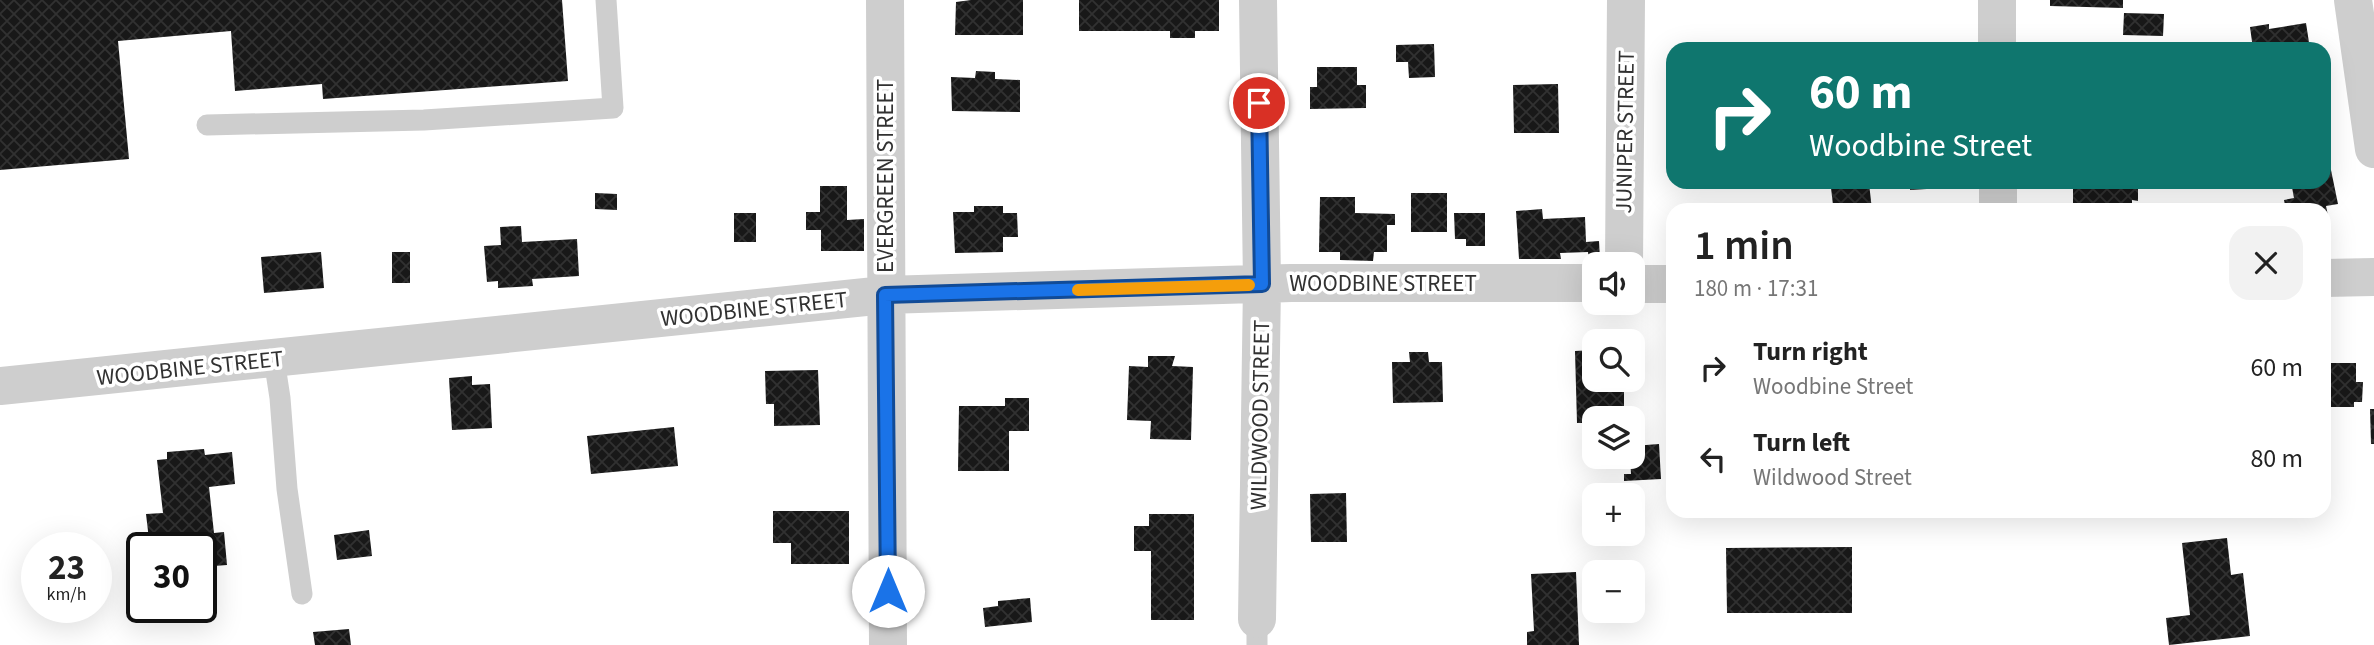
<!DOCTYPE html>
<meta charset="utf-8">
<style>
body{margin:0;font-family:"Source Sans 3",sans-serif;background:#f2f2f2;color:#222;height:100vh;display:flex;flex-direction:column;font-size:26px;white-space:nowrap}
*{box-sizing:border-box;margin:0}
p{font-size:23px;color:#767676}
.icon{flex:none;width:38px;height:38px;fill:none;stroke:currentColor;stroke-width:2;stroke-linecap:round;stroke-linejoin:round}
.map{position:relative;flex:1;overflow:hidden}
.drawer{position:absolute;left:1666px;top:203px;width:665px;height:315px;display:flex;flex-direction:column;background:#fff;border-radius:21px;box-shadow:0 7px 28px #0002}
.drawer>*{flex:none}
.banner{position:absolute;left:1666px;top:42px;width:665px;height:147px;border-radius:21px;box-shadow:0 7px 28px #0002;background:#0f766e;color:#fff;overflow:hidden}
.fabs{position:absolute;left:1582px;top:252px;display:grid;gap:14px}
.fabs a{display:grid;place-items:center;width:63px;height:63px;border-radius:14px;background:#fff;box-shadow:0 7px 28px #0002;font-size:35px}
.speed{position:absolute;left:21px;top:532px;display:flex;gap:14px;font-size:35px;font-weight:700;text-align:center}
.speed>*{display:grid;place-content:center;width:91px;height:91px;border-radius:50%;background:#fff;box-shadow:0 7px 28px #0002;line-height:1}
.speed small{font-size:18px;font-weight:400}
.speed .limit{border:4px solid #111;border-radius:10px;background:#fff;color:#111}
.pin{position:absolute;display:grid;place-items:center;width:60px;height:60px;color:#fff;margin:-30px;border:4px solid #fff;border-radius:50%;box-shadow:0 2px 7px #0007}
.me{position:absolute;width:77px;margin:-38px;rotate:0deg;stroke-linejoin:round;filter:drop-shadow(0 0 5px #0008)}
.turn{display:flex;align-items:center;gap:24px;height:147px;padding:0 28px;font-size:32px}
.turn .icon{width:91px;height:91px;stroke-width:2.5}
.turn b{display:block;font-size:49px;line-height:60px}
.round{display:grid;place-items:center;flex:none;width:74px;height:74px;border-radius:21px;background:#f2f2f2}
.head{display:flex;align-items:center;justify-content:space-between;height:119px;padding:0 28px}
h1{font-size:42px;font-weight:600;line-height:52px}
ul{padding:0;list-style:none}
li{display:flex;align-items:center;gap:21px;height:91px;padding:0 28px}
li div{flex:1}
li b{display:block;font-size:26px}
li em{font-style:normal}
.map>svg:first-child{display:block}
</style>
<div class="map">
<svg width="2374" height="645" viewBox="0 0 2374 645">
<defs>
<pattern id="building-cross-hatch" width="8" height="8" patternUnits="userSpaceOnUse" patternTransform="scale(1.75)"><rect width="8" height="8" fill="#181818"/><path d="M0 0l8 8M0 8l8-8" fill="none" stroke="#313131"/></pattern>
</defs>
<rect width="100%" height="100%" fill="#fff"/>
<path fill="url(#building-cross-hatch)" d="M0,0h562l6,81 -245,18 -1,-15 -87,7 -4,-60 -113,10 11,118 -129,11z
M971,0h52v35h-68l1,-33z
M1079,0h140v31h-24v7h-25v-7h-91z
M2050,0h73v8l-73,-2z
M2124,13l40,1 -1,22 -40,-1z
M2306,23l4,26h-57l-3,-22 19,-3v5z
M1434,44l1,33 -26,1 -1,-16h-12v-17z
M1317,67h40v18h9v23l-56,1v-22h7z
M976,71l19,1v7l25,1v32l-68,-1 -1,-34 24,1z
M1558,84l1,49h-45l-1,-48z
M2324,136l14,68 -12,2 4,19 -6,1v-16h-38l-2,-10 10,-2 -3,-16h33z
M1836,182h17v2l16,-1 3,27h-46v-4l7,-1 -2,-17 6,-1z
M1910,182h34v6l-34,2z
M2073,182h65v19l-6,-1v10h-59z
M820,186h27v34l17,-1v32h-43v-21h-15v-18h14z
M595,193l22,1v16l-22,-1z
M1411,193h36v39h-36z
M1320,197h35v16l40,1v11h-8v27h-13l-1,9 -33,-1v-8h-21z
M974,206h29v7h14l1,24h-15v15l-48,1 -2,-41h21z
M1542,209l1,10 42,-2 1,25 13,-1 1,18h-11l-1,-7 -28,1 1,6h-42l-3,-48z
M734,213h22v29h-22z
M1454,213h31v33h-19v-7h-11z
M521,226l1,16 55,-3 2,37 -47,3 1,7 -35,2v-7l-11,1 -3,-36 17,-1 -1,-18z
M321,252l3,36 -60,5 -3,-36z
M392,252h18v31h-18z
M1594,350v30h30v38h-30v5h-17l-2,-72z
M1409,352h19l1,10h13l1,40 -50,1 -1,-41h18z
M1148,356h27l-3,10 21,1 -2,73 -41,-1 1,-18 -24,-1 2,-54 19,1z
M2324,363h32v19h7l-1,20h-8v5h-30z
M818,370l2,55 -46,1v-22h-8l-1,-33z
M472,376v9l18,-1 2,44 -40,2 -3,-52z
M1005,398h24v33h-20v40h-51l1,-65h46z
M2370,409h4v35h-3z
M674,427l4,39 -87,8 -4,-38z
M1659,444l2,35 -37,2v-7h7l-1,-17h3v-11z
M204,449l1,6 27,-3 3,32 -26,3 5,46 10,-1 3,33 -13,1 3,31 -16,1v-50h-51l-4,-34 17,-1 -6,-53 10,-1v-7z
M1346,493l1,49h-36l-1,-48z
M773,511h76v53h-58v-21h-18z
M1149,514h45v106h-43v-69h-17v-25h15z
M369,530l3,26 -35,4 -3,-25z
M2227,538l4,37 12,-2 7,63 -81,9 -3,-27 24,-3 -8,-72z
M1852,547v66h-125l-1,-65z
M1576,572l3,73h-52v-13l7,-1 -3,-57z
M1030,598l2,24 -47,5 -2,-19 15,-2v-5z
M349,629l2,16h-36l-2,-13z"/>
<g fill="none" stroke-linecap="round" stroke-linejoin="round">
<path stroke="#cecece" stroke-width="21" d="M207,125l217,-5 189,-12 -7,-108
M274,359l6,39 7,91 15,105
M1257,645v-26"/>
<path stroke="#cecece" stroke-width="38" d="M885,0l3,645
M1997,0v49
M2353,0l21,149
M1998,182v28
M1624,264l2,-264
M2324,278l50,-1
M1633,284h40
M0,386l885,-91 406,-12h303
M1257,619l5,-335 -4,-284"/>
</g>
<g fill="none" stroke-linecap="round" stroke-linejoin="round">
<g stroke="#114b97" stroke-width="18">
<path id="route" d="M888,591l-3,-296 377,-11 -3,-181"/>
</g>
<use href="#route" stroke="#1a73e8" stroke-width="12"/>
<path stroke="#f59e0b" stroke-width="12" d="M1078,290l171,-5"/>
</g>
<g text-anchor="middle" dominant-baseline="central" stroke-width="7" stroke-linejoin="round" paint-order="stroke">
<g font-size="23" fill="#313131" stroke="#fff">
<text transform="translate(1625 132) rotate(-89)">JUNIPER STREET</text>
<text transform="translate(885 176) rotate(-90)">EVERGREEN STREET</text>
<text x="1383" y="283">WOODBINE STREET</text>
<text transform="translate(754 309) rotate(-6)">WOODBINE STREET</text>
<text transform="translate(190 368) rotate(-6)">WOODBINE STREET</text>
<text transform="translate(1260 415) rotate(-89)">WILDWOOD STREET</text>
</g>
</g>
</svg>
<div class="fabs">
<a><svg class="icon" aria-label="sound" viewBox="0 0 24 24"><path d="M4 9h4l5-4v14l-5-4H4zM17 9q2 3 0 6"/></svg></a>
<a><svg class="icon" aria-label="search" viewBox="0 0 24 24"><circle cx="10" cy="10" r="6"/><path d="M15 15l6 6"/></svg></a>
<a><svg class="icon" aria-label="layers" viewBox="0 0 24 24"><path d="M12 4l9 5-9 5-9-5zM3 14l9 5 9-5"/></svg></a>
<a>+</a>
<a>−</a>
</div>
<div class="speed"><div>23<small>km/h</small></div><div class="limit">30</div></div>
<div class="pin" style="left:1259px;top:103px;background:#d93025"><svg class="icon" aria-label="arrive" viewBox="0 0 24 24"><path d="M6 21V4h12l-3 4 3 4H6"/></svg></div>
<svg class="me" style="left:888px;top:591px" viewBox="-20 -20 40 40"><circle r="19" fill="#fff"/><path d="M0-13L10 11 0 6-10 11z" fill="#1a73e8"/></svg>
<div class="banner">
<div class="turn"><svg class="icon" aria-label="right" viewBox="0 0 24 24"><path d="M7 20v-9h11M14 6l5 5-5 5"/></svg><div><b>60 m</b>Woodbine Street</div></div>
</div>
<section class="drawer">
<div class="head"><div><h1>1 min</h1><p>180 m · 17:31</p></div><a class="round"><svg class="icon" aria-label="close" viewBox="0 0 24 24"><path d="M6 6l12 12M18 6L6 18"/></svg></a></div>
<ul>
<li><svg class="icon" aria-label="right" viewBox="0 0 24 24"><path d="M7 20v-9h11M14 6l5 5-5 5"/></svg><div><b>Turn right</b><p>Woodbine Street</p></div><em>60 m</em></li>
<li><svg class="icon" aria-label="left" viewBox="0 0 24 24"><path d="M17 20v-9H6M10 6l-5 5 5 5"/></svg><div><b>Turn left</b><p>Wildwood Street</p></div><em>80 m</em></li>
</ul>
</section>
</div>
